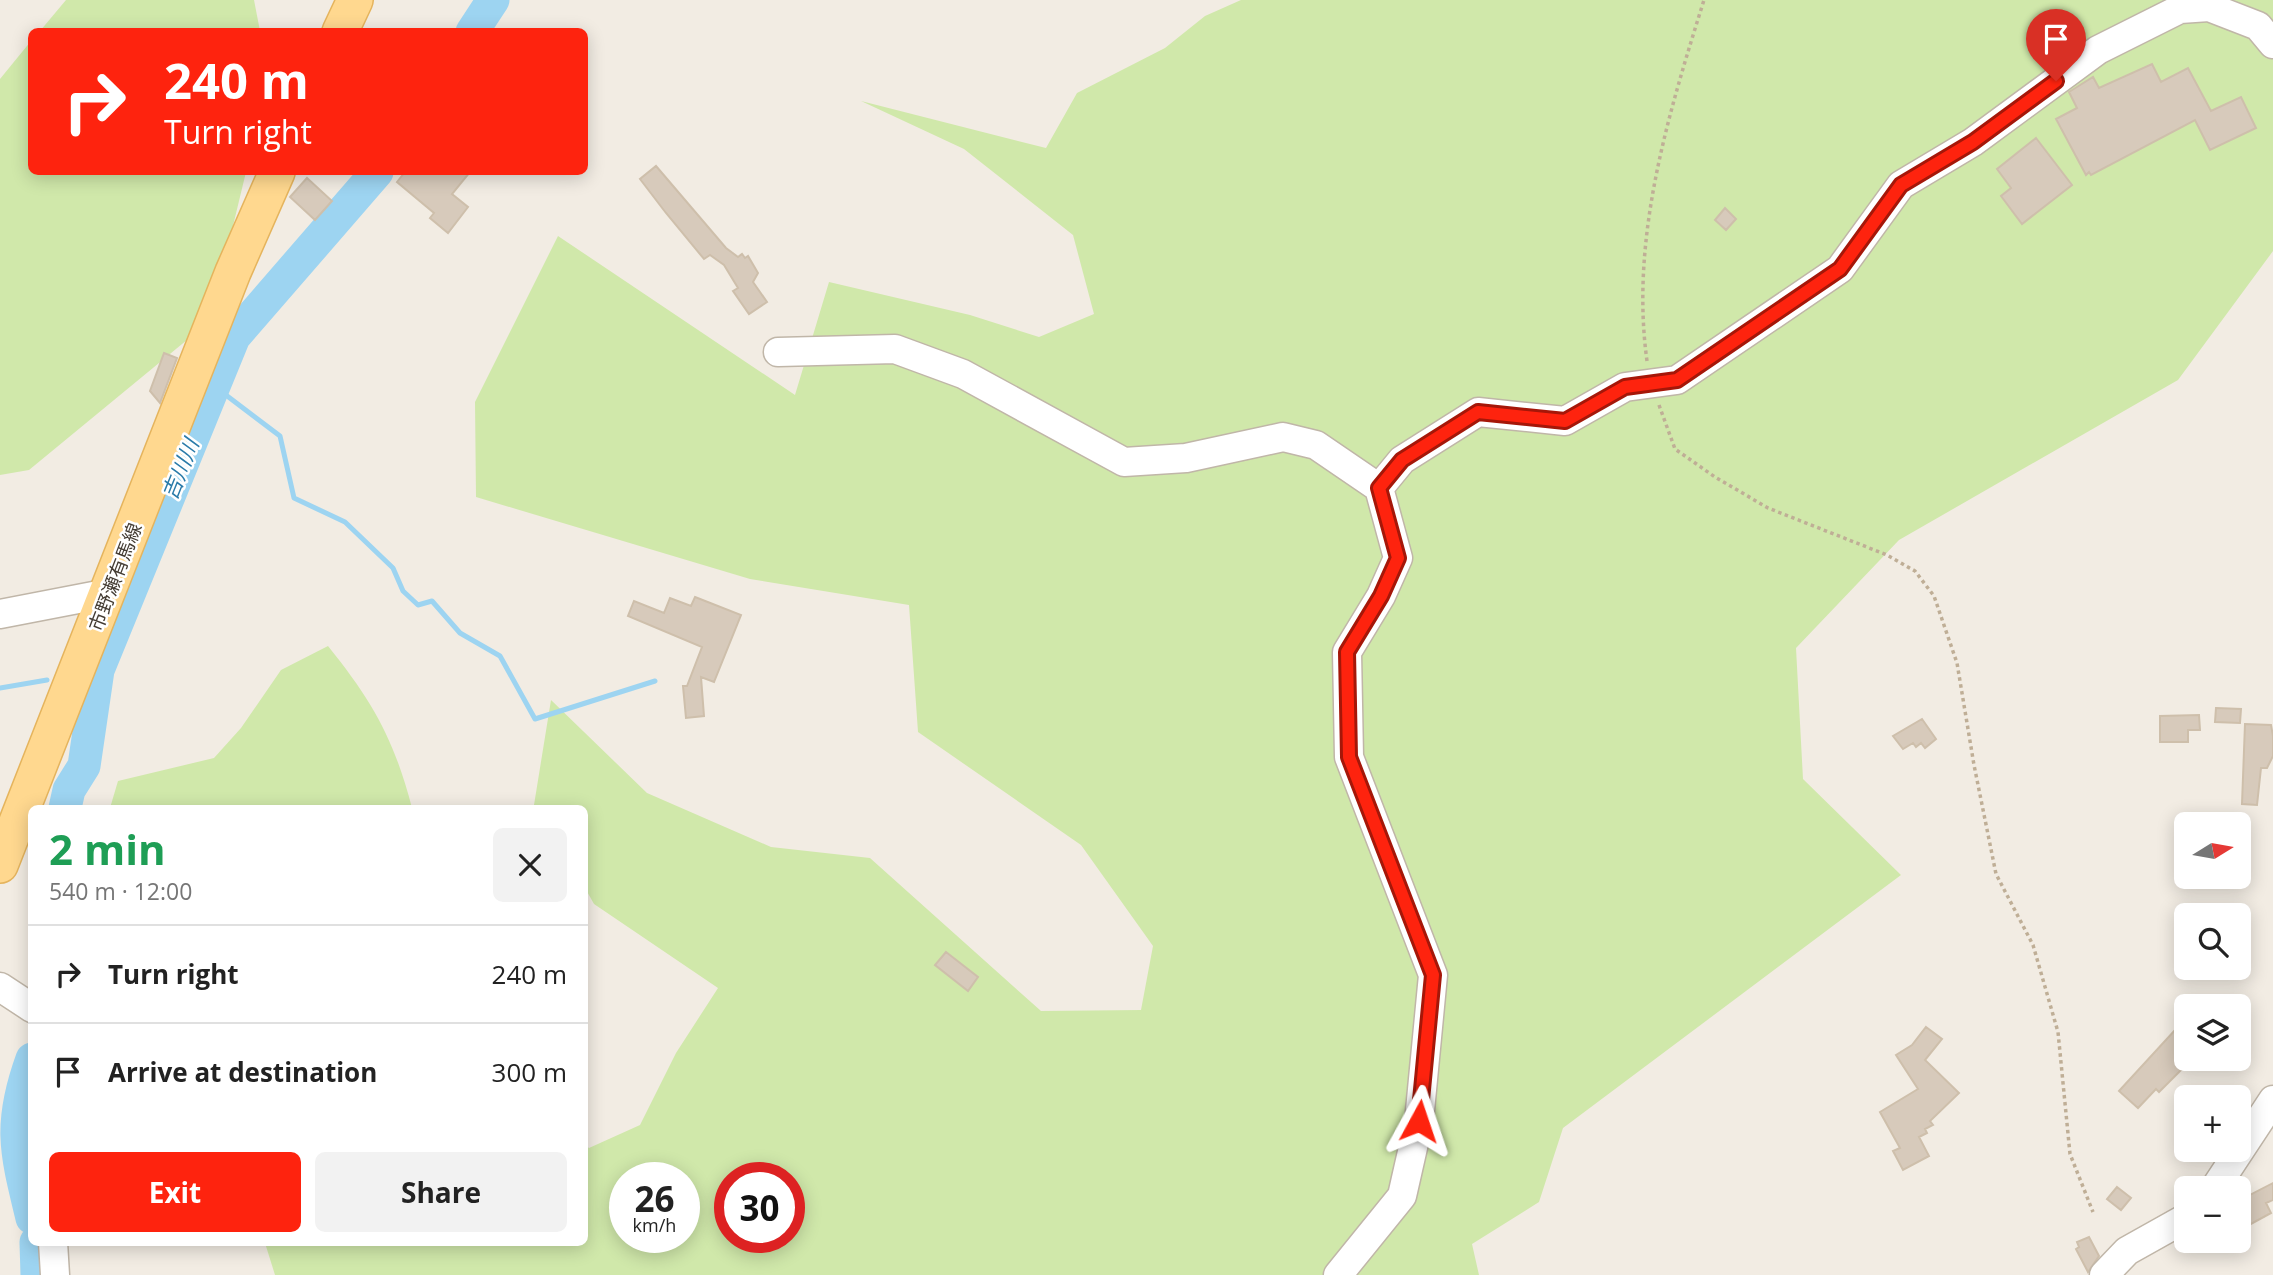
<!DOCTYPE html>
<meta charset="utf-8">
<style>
body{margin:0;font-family:"Open Sans","Noto Sans JP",sans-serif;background:#f2f2f2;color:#222;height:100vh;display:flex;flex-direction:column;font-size:26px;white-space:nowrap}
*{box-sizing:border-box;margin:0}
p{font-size:23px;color:#767676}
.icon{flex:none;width:38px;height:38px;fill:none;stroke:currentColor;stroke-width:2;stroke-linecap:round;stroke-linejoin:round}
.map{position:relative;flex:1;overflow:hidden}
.side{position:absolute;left:28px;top:805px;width:560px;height:441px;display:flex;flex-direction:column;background:#fff;border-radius:10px;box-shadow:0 4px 18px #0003}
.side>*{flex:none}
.hud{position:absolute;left:28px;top:28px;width:560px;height:147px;border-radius:10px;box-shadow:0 4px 18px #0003;background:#fe230e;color:#fff;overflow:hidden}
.needle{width:46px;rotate:79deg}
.controls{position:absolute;left:2174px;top:812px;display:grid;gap:14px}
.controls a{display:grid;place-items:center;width:77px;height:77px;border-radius:10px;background:#fff;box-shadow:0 4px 18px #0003;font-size:35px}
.speed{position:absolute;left:609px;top:1162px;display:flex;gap:14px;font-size:35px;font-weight:700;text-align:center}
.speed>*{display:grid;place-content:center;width:91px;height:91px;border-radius:50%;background:#fff;box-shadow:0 4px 18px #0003;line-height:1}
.speed small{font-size:18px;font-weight:400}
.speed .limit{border:10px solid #d22;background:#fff;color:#111}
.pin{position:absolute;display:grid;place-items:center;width:60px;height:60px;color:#fff;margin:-72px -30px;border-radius:50% 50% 50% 0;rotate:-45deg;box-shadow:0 0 7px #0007}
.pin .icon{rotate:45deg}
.me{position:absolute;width:77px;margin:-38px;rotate:5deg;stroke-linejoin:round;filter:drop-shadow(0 0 5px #0008)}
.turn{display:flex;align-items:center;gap:24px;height:147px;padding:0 21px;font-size:32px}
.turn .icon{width:91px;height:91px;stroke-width:2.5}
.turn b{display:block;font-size:49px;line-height:60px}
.round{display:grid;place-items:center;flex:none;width:74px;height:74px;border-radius:10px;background:#f2f2f2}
.overview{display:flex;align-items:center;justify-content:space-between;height:119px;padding:0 21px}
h1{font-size:42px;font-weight:700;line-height:52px;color:#1e9e55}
.button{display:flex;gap:14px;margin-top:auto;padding:14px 21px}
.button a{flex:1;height:80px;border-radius:10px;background:#fe230e;color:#fff;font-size:28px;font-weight:700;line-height:80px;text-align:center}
.button a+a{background:#f2f2f2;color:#222}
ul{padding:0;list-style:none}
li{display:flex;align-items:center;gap:21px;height:98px;padding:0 21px;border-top:2px solid #e0e0e0}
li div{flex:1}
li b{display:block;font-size:26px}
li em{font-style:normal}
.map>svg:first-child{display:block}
</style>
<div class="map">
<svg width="2273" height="1275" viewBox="0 0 2273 1275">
<rect width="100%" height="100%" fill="#f2ece3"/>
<path fill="#d0e8aa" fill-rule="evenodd" d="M66,0h188l6,31h-220z
M1241,0h1032v251l-95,129 -279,160 -103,108 7,131 98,96 -338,253 -24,74 -67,42 7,31h-1204l-10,-32 319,-1 1,-97 4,3 51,-23 36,-72 42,-65 -124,-84 -9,-16 -1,-80h-48l-2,-3 17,-105 96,93 124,54 99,11 171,153 100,-1 12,-64 -72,-101 -163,-113 -9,-127 -159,-26 -274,-82 -1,-95 83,-166 237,159 34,-113 141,33 69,22 55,-23 -21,-79 -109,-86 -103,-48 185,47 31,-55 88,-45 40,-32zM625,1178h59v59h-59zM730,1178h59v59h-59z
M31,41l1,131h214l-36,149 -181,149 -29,5v-396z
M328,646c45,56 66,93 84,162h-302l8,-27 96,-23 27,-30 40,-58z"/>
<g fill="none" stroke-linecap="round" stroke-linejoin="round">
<path stroke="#9dd4f1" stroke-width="5" d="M214,386l66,50 14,62 51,24 48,46 10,23 15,14 14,-4 28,32 40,23 35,63 120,-38
M0,688l47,-8"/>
<path stroke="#9dd4f1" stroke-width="33" d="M472,32l21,-32
M65,808l4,-18 15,-24 14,-96 136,-333 143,-165
M32,1059c-24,66 -16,93 0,159
M36,1242l1,33"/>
</g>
<path fill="#d7cabb" stroke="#cebfab" stroke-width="2" d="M2152,64l9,18 27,-14 23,43 30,-14 15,31 -46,22 -15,-30 -104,55 -2,-3 -3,3 -30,-56 21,-11 -8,-16 24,-15 6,11z
M2036,138l36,47 -50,39 -21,-28 10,-8 -14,-19z
M656,166l70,82 12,9 4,-3 3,4 3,-2 10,17 -5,9 14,20 -18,12 -16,-23 5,-3 -14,-23 -14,-10 -6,4 -38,-46 -26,-34z
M405,172h65l-18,22 16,13 -20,26 -18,-15 4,-5 -37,-31z
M307,178l25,23 -17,19 -25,-23z
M1725,208l11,11 -10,11 -11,-10z
M164,353l13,5 -17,45 -10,-12z
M695,597l46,18 -27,67 -13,-5 3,39 -18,2 -3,-32h4l15,-39 -74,-31 6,-15 30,12 6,-15 21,8z
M2216,708l25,1 -1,14 -25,-1z
M2199,715l1,15h-12v12h-28v-26z
M1922,719l14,20 -11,9 -4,-5 -5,4 -3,-4 -10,6 -10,-13z
M2245,724l26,1 2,11v20l-6,12h-6l-4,37 -15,-1z
M946,952l32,25 -10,14 -33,-26z
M1926,1027l16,12 -17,21 34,33 -29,28 3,4 -8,4 2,4 -8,4 10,19 -26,14 -10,-19 7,-3 -20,-36 38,-23 -22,-34 16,-10z
M2176,1029l10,10v26l-27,27 -3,-3 -18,19 -19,-17z
M2273,1183v17l-7,3 5,10 -33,18v-30z
M2117,1187l14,11 -10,12 -14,-11z
M2089,1237l10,19 -11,16 -12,-23 3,-2 -2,-5z"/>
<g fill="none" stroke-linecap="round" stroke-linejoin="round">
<g stroke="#c0b6a8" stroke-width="31">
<path id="minor" d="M778,352l117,-3 68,25 161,88 62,-4 97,-21 33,8 63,43 19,70 -17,38 -34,56 2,105 84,218 -14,146 -17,75 -64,79
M1379,488l23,-28 76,-48 87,9 60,-34 52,-7 163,-111 61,-84 72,-43 125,-92 82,-41 29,-2 49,19 15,18
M0,614l109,-21
M0,987l32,21
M2215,1188l58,-88
M53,1242l2,33
M2104,1275l23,-24 59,-33"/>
</g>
<g stroke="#e5b45d" stroke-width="38">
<path id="major" d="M340,32l15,-32
M0,865l233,-593 44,-100"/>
</g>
<path stroke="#bfae96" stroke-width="3.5" stroke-dasharray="3.5 3.5" stroke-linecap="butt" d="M1647,361c-17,-122 21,-246 57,-361
M1659,405l16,44 40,28 53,31 119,47 28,16 19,25 23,67 17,102 22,109 37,71 25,87 12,122 23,58"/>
<use href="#minor" stroke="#fff" stroke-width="28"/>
<use href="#major" stroke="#ffd88f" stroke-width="35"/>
</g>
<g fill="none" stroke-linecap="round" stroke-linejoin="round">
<g stroke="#a51709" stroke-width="18">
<path id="route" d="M1419,1121l14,-146 -84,-218 -2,-105 34,-56 17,-38 -19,-70 23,-28 76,-48 87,9 60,-34 52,-7 163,-111 61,-84 72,-43 83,-61"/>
</g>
<use href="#route" stroke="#fe230e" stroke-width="12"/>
</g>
<g text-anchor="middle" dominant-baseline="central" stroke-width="5" stroke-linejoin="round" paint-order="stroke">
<g font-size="19" fill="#443c33" stroke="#fff">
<text transform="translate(115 577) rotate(-69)">市野瀬有馬線</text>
</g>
<g font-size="21" font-style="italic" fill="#2a7ba9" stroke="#fff">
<text transform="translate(180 469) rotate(-68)">吉川川</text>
</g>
</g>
</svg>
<div class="controls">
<a><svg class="needle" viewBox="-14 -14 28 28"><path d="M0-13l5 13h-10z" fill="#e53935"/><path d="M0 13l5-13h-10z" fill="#767676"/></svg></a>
<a><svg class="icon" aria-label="search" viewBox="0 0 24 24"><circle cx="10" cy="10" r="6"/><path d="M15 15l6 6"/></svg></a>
<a><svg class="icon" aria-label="layers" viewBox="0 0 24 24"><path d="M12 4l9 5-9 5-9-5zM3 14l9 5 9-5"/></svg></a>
<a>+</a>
<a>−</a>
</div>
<div class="speed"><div>26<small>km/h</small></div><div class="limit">30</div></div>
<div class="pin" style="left:2056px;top:81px;background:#d93025"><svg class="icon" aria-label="arrive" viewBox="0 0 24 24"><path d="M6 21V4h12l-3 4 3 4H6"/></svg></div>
<svg class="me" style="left:1419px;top:1121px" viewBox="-20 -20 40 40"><path d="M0-17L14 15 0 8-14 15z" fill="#fe230e" stroke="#fff" stroke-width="4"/></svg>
<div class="hud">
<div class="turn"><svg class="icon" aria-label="right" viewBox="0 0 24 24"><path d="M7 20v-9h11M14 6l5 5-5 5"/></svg><div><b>240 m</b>Turn right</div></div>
</div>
<section class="side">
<div class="overview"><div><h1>2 min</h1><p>540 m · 12:00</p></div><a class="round"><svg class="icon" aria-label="close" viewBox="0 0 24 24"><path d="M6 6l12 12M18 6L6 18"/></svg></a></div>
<ul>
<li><svg class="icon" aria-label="right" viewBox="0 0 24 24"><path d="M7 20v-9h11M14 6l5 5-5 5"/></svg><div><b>Turn right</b></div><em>240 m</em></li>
<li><svg class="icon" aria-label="arrive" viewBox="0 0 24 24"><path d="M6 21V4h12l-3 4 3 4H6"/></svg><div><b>Arrive at destination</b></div><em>300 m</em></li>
</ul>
<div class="button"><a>Exit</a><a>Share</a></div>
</section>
</div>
